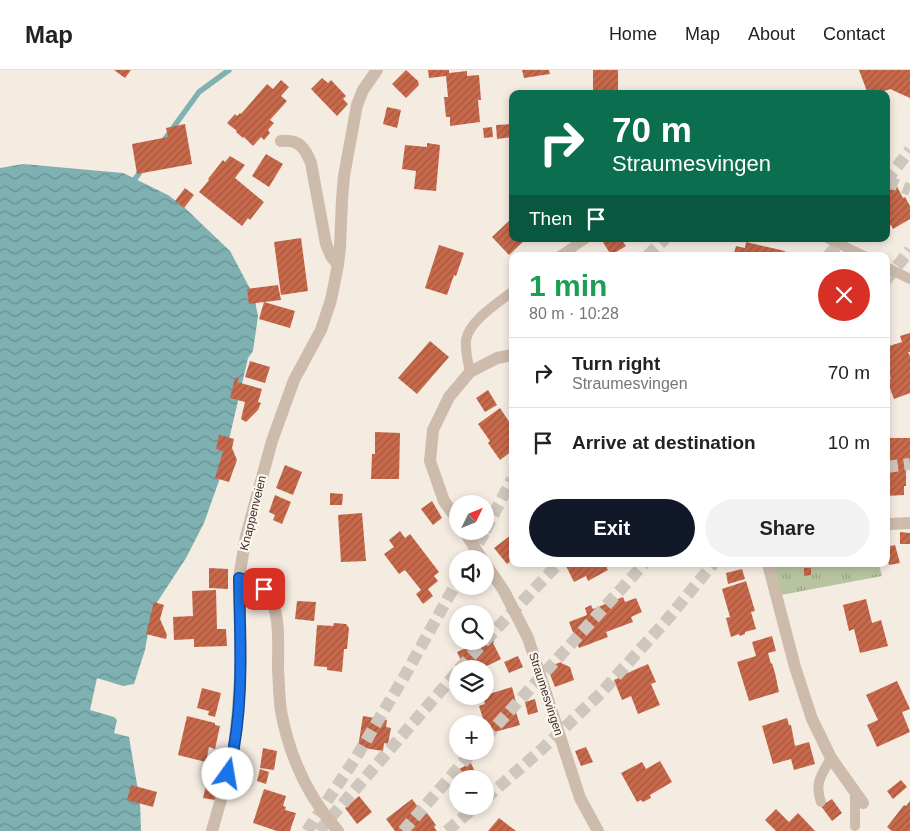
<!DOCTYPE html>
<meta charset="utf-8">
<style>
body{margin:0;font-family:Helvetica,sans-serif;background:#f2f2f2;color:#222;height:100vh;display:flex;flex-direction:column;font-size:19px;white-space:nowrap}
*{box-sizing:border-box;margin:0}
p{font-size:16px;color:#767676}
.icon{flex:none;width:28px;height:28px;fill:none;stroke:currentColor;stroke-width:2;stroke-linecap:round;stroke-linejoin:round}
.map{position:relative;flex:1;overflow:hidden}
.side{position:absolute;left:509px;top:182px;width:381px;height:315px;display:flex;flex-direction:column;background:#fff;border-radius:10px;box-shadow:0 2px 8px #0003}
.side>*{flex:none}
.banner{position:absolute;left:509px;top:20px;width:381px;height:152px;border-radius:10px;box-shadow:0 2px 8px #0003;background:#0b6e4f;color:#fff;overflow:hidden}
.needle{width:32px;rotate:47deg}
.buttons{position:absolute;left:449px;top:425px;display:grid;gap:10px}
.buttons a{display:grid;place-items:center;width:45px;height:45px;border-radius:50%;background:#fff;box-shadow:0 2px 8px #0003;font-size:25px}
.pin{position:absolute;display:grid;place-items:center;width:42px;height:42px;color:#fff;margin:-21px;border-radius:10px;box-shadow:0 2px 8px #0006}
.me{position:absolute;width:55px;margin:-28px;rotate:13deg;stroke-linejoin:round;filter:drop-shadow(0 0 4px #0008)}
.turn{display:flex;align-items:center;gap:18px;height:105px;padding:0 20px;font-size:22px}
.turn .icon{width:65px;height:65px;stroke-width:2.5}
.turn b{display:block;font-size:35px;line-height:42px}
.then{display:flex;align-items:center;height:48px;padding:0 20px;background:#0003;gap:10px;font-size:19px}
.round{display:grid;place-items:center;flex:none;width:52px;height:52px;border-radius:26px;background:#f2f2f2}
.summary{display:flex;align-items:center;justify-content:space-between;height:85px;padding:0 20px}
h1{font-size:30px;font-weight:700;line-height:38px;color:#1e9e55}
.action{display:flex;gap:10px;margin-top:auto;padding:10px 20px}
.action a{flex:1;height:58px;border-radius:30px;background:#111827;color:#fff;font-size:20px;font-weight:700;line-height:58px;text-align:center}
.action a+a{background:#f2f2f2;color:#222}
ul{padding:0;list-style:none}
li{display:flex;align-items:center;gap:15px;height:70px;padding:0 20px;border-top:1px solid #e0e0e0}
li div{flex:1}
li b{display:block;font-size:19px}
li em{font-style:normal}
header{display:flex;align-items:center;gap:30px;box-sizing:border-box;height:70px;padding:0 25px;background:#fff;border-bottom:1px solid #e0e0e0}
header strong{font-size:24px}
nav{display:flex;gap:28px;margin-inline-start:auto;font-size:18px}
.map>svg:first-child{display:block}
</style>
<header>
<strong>Map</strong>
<nav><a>Home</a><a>Map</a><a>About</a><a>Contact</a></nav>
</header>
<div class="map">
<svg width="910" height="761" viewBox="0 0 910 761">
<defs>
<pattern id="grass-tufts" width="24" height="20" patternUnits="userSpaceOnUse" patternTransform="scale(1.25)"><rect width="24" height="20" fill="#b8c4a0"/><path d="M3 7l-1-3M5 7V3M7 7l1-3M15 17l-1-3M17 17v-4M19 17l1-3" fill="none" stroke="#97a083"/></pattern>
<pattern id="water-waves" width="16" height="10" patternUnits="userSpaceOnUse" patternTransform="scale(1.25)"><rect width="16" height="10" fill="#7fb0b2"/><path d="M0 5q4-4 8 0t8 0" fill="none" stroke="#699091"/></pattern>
<pattern id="building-hatch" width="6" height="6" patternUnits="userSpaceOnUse" patternTransform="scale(1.25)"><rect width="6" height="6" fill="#c8694b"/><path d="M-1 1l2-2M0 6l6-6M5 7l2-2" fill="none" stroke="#a4573f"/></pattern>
</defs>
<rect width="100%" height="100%" fill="#f4ebe1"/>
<path fill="url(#grass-tufts)" d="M772,494h107l3,12 -101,19z"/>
<path fill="url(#water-waves)" d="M23,94l100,9 45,22 17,13 45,43 24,45 4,20 -5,35 -5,7 -28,120 -16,45 -18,35 -32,49 -5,20 -4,23 -11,34 -11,2 -26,-8 -7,32 24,7 3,3 -3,13 15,4 11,65 1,29h-141v-663z"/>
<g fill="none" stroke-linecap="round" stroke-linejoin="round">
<path stroke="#7fb0b2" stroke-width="5.5" d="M162,73l37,-51 30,-22
M135,109l8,-11"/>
</g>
<path fill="url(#building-hatch)" d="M114,0h17l-6,8z
M406,0l12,11 1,4 -13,13 -14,-14z
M428,0h21v3l18,-2v5l12,-1 2,25h-3l2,22 -30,4v-9h-4l-2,-20h4l-2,-21 -17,2z
M522,0h27l1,4 -26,4z
M593,0h25v24h-25z
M859,0h51v28l-20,-9 -13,5h-9z
M322,8l6,5 3,-3 15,16 -3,3 5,5 -11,12 -26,-27z
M281,10l8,7 -8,9 6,5 -17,19 4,3 -6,7 2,3 -6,7 -3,-3 -8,9 -9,-9 -1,1 -7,-6 1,-1 -10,-8 8,-9 2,2 3,-3 1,1 26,-30 6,5z
M387,37l14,3 -4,18 -14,-4z
M185,54l7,40 -55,10 -5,-30 36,-7 -2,-9z
M512,54v13l-15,2 -1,-14z
M492,57l1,10 -9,1 -1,-10z
M427,73l13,2 -4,46 -22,-2 2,-18 -14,-2 3,-24 22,2z
M266,84l17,10 -14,23 -17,-11z
M230,86l15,9 -10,13 29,24 -14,18 -2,-2 -6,8 -43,-34 10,-12 -1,-1 15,-19 2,2z
M886,93l6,11 -5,3 -1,-2z
M892,107l11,21 2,-1 5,9v13l-17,10 -2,-4 -5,3v-48z
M185,118l9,7 -10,13 -9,-7z
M512,148v21h14l-17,16 -17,-18z
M301,168l7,53 -27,4 -7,-53z
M601,169h20l5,7 -15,9z
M746,172l39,9 -2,5h-50l3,-10 9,2z
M439,175l25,8 -8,23 -2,-1 -7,20 -22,-7z
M278,215l3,15 -17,2 31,9 -5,17 -31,-9 5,-17 -15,2 -2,-15z
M910,263v19h-2l2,4v37l-16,6 -7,-19 4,-1 -5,-14v-18l16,-5 -2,-6z
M430,271l19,16 -32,37 -19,-16z
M250,291l20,6 -5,16 -20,-6z
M235,308h4l-2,4 25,7 -4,13 3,1 -3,7 -12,12 -5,-3 4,-17 -15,-4z
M488,320l9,15 -12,7 -9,-14z
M500,338l12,18v25l-12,9 -12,-17 2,-2 -12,-17z
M375,362l25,1 -1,46h-28l1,-25h3z
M219,365l15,4 -2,9 5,12 -8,22 -14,-4 8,-27 -7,-2z
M886,368h24v31h-4v17h-2v9l-18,1v-13h3v-25h-3z
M285,395l17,7 -9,23 -17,-7z
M330,423l13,1 -1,11h-12z
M275,425l16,7 -9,22 -9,-4 2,-5 -6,-3z
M432,431l10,17 -9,7 -12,-16z
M362,443l4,48 -25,1 -3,-47z
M400,461l5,7 5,-4 29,38 -5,4 4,5 -10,8 5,7 -10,8 -7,-10 5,-4 -16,-20 -6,4 -15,-20 10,-7 -5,-7z
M900,462l10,1v11h-10z
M511,465l1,1v24l-5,4 -13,-16z
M895,475l5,18 -11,2 -3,-11v-7z
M571,494h34l3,6 -20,11 -2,-5 -12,6 -8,-16z
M209,498l19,1v20l-19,-1z
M804,498h7v7l-7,1z
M742,499l3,10 -17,5 -2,-11z
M746,511l9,30 -4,1 5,17 -11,3v2l-5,2 -1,-2 -8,3 -5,-19 4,-1 -8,-28z
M216,520l1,39h9l1,17 -33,1v-8l-20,1 -1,-23 20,-1 -1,-25z
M623,527l2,5 11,-4 6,14 -11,5 2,5 -27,10 2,5 -29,11 -10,-26 18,-7 -2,-7 6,-3 5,11 -3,-7z
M866,529l6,24 9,-3 7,26 -28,7 -6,-24 -5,2 -6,-26z
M297,531l19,1 -2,19 -19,-2z
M154,532l10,3 -4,14 7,16 -1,4 -20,-5z
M334,553l12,1 3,4 -2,21h-3l-2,23 -15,-2v-3l-13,-1 3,-41 16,1z
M485,556l9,16 -1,1 8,16 -20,10h-2l-1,-2 -5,2h-8l-8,-17 12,-5 -3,-6h19z
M772,566l4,15 -8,2 3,11 1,-1 3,10 4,19 -30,9 -12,-39 19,-6 -4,-14z
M518,586l5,11 -14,6 -5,-11z
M561,592v1l9,4 4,13 -19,7 -8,-20z
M648,594l8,18 -5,2 9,21 -22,9 -7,-18 -9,4 -8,-20 9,-4v-1z
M897,611l13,28 -8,3 8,20 -33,15 -10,-22 11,-5 -12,-25z
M512,617l5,19h-1l1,6h-1l4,13 -32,9 -9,-28 6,-2 -2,-8z
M202,618l19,5 -6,24 -7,-2 1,-4 -12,-3z
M535,629l3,13 -10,3 -3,-13z
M187,646l28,7v2l5,1 -5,23 -6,-2 -3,15 -28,-7z
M363,646l24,4 -1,7 5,1 -3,16 -4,-1 -1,8 -25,-4z
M787,648l2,7h2l4,21 14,-4 6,22 -21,6 -3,-11 -18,5 -11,-38z
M586,677l7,15 -12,4 -6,-15z
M263,678l14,3 -3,19 -14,-2z
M660,691l12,21 -22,13 1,3 -8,4 -2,-2 -4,2 -16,-29 21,-11 4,7z
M471,693l7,16h-20v7l-7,-13z
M211,694l11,3 -7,33 -12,-2z
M260,699l9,3 -3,12 -9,-3z
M901,710l6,7 -14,12 -6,-8z
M131,715l26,7 -4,15 -26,-7z
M264,719l22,7 -3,10 3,1 -1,3 11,3 -6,18h-13l-24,-8z
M359,726l13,16 -15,12 -12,-16z
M412,729l12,16 3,-2 9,12 -2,2 3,4h-42l-9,-12z
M832,729l10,14 -10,8 -11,-15z
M910,731v30h-18l-5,-4 17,-22 2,1z
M776,739l13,13 9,-9 17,18h-39l-11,-11z
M499,748l17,13h-28z"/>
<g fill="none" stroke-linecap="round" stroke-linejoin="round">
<path stroke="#cfc6bd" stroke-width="12" stroke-dasharray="12 6" stroke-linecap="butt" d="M886,111l24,-31
M886,113l9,1 15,6
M647,186l18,-17
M828,186l15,-17
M886,210l24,-30
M886,397l24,-3
M485,461l27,-52
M470,489l15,-28
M485,571l73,-77
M459,599l26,-28
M485,668l159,-174
M485,729l56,-49 60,-57 64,-71 48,-58
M307,761l48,-72 49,-82 54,-97
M319,761l139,-160
M403,761l70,-80
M447,761l29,-25"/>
<path stroke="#cdbbac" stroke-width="10" d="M829,169l35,17
M560,186l25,-17
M886,197l24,12
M470,302c-2,-10 -5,-21 -4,-32 3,-19 32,-37 46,-48
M855,721v35
M821,732c-7,-19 1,-28 10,-44"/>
<path stroke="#cdbbac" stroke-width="12" d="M281,71c18,-2 24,7 30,22l15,81 5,12 7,9
M458,451l-14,-20 -14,-40 3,-31 16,-33 21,-25 27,-14 15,-3
M886,453l4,1 20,-1
M464,461l18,28
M485,493l19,28 24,47 52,160 18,33
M768,494l27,103 17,52 19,39 32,45
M239,508c14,4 27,7 33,23 8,18 6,48 6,68 1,14 1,29 3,42 8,44 27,86 57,120
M212,761l21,-74 5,-48 3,-50 -2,-81 7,-42 26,-95 22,-61 27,-50 10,-30 7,-35 2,-18 2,-48 2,-23 13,-71 6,-15 14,-20"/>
</g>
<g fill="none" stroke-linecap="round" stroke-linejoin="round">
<g stroke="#114b97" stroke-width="12">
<path id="route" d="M228,704c17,-63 12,-131 11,-196l15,4 10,7"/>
</g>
<use href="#route" stroke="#1a73e8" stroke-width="9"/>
</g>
<g text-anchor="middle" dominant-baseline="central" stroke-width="4.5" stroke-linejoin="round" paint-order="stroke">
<g font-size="12" fill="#3b302b" stroke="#fbf5ee">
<text transform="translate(253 443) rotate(-76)">Knappenveien</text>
<text transform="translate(546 624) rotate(72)">Straumesvingen</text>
</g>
</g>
</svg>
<div class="buttons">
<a><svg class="needle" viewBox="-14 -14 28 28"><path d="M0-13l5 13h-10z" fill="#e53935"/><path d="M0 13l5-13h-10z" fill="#767676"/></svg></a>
<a><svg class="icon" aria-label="sound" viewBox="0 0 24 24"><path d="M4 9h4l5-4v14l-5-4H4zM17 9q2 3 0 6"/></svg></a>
<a><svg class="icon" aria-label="search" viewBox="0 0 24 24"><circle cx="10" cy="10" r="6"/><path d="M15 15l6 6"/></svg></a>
<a><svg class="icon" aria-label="layers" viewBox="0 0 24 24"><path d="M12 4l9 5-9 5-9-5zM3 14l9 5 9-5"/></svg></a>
<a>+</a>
<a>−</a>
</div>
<div class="pin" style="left:264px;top:519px;background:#d93025"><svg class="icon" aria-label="arrive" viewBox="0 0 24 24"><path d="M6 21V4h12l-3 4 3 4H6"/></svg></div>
<svg class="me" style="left:228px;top:704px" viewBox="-20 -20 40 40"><circle r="19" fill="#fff"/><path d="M0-13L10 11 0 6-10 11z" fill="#1a73e8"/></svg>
<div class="banner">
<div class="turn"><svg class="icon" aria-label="right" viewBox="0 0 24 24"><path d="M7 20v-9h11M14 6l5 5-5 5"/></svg><div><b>70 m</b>Straumesvingen</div></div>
<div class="then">Then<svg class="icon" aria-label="arrive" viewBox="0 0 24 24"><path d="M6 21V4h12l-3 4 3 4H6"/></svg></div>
</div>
<section class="side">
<div class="summary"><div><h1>1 min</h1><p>80 m · 10:28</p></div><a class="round" style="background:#d93025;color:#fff"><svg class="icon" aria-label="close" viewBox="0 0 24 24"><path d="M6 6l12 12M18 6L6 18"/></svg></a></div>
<ul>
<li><svg class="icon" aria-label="right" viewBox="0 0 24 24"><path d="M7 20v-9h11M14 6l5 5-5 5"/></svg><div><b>Turn right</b><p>Straumesvingen</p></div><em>70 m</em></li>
<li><svg class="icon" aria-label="arrive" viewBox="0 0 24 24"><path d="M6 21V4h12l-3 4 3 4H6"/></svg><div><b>Arrive at destination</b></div><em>10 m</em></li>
</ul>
<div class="action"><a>Exit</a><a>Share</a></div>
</section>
</div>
